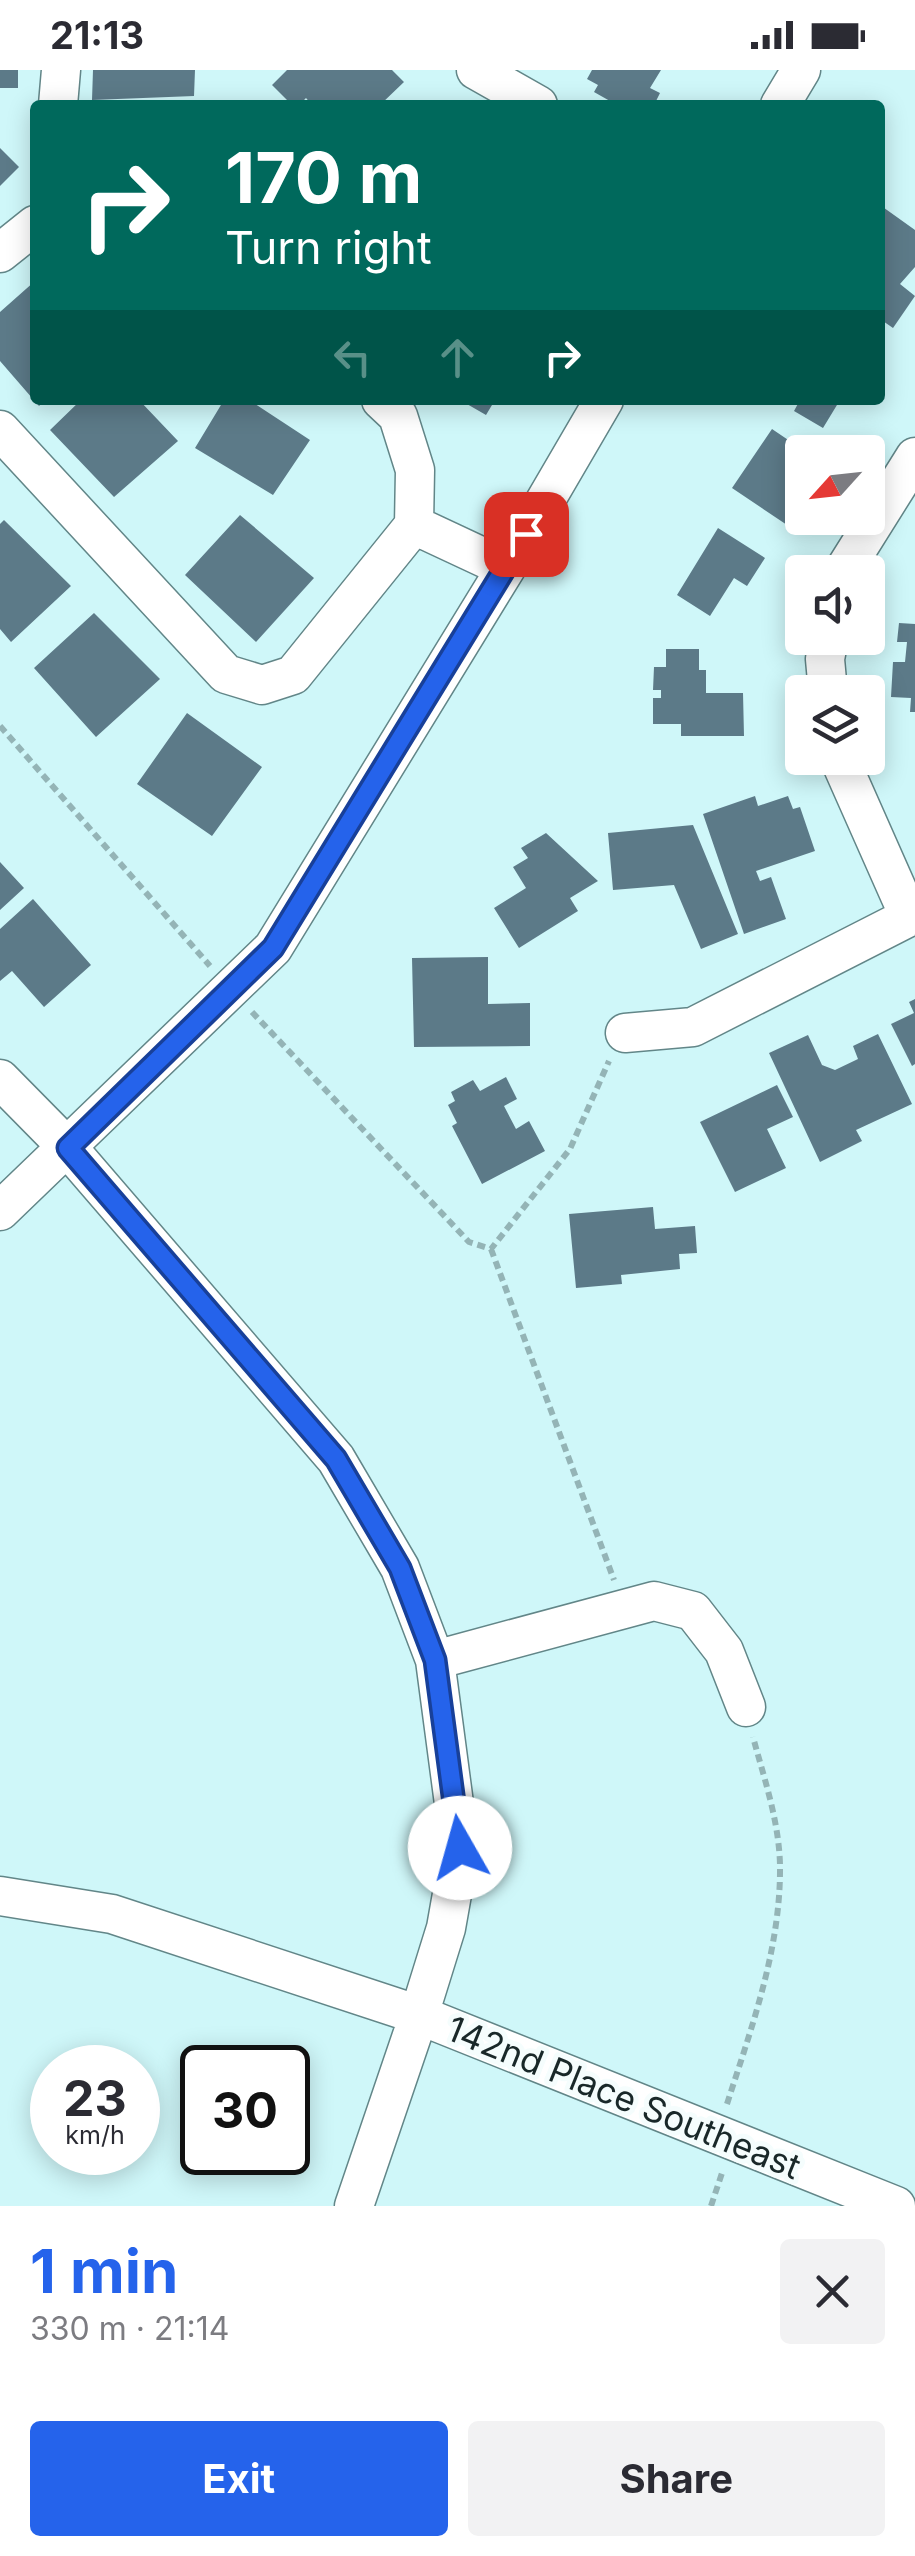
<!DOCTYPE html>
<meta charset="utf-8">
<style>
body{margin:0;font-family:Inter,sans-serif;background:#f2f2f3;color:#2b2b33;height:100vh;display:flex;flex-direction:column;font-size:38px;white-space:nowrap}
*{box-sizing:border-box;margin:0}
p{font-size:32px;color:#7c7c81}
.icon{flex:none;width:55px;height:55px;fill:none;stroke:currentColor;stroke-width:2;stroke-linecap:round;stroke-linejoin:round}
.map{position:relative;height:2136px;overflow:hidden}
.panel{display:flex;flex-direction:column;background:#fff;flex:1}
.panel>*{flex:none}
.top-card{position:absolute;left:30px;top:30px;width:855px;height:305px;border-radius:10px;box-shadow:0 5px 25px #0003;background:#00695c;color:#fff;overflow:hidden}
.needle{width:65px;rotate:243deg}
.tools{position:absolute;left:785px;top:365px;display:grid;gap:20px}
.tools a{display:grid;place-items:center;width:100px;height:100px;border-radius:10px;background:#fff;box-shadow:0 5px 25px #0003;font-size:50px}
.speed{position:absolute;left:30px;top:1975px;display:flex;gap:20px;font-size:50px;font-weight:700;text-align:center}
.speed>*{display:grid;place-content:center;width:130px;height:130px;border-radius:50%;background:#fff;box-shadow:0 5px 25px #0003;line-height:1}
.speed small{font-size:25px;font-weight:400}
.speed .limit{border:5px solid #111;border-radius:15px;background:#fff;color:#111}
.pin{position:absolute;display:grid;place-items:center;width:85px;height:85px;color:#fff;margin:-42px;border-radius:20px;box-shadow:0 5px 15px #0006}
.me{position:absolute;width:110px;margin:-55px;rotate:353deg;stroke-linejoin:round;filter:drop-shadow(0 0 8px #0008)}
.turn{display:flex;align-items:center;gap:35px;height:210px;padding:0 30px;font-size:45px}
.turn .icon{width:130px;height:130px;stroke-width:2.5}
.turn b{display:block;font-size:70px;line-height:85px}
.lanes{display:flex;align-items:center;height:95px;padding:0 30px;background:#0003;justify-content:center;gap:50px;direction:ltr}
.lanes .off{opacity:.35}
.round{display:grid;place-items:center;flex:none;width:105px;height:105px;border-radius:10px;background:#f2f2f3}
.headline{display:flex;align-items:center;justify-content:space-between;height:170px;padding:0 30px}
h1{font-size:60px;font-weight:700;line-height:75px;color:#2563eb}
.primary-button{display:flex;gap:20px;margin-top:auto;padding:20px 30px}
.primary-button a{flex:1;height:115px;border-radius:10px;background:#2563eb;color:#fff;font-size:40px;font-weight:700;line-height:115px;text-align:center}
.primary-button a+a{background:#f2f2f3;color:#2b2b33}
.status{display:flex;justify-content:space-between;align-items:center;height:70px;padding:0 50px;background:#fff;direction:ltr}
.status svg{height:28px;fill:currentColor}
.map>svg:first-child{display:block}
</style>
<div class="status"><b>21:13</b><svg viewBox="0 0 49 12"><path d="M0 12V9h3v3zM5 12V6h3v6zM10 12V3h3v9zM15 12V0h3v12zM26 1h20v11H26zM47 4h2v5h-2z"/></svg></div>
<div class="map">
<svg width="915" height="2136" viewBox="0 0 915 2136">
<rect width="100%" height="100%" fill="#cff7f9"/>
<path fill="#5c7a88" d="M0,0h18v18h-18z
M93,0h102l-1,26 -102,4z
M287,0h105l12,12 -24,23h-68l-6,-7 -7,7h-7l-20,-20z
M592,0h69l-11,18 10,5 -6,12h-37l-23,-13 4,-7 -11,-6z
M0,78l19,19 -19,19z
M880,135l35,25v37l-15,17 15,12 -22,32 -13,-9z
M35,211v119h10l-6,6 -39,-45v-49z
M81,330h58l39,41 -64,56 -64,-67z
M224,330h25l61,40 -37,55 -78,-47z
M460,330h35l-9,15z
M800,330h40l-17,28 -29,-17z
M772,359l31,21 -10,15 9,7 -8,13 8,6v27h7l-10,15 -67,-45z
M240,445l74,63 -58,64 -71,-67z
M4,450l67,66 -60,56 -11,-13v-105z
M718,458l47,30 -18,28 -13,-8 -24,38 -33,-21z
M94,543l66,66 -64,58 -62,-69z
M899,553l16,1v88h-5l1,-14 -20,-1 2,-35h12l2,-20h-10z
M666,579h33v21h7v23h37l1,43h-63v-12h-28v-26h8v-8h-8l1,-23h12z
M187,643l75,54 -50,69 -75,-52z
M755,726l3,10 30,-10 5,13 7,-2 15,44 -59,20 4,10 11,-4 15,42 -42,15 -41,-120z
M693,755l45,109 -37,15 -27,-64 -61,5 -5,-57z
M546,763l52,48 -28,17 8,13 -59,37 -25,-40 32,-20 -13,-21 15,-9 -7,-10z
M0,792l24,26 -24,22z
M33,829l58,66 -47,42 -32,-36 -12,10v-52z
M488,887v47l42,-1v43l-116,1 -2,-89z
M915,929v65l-3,2 -21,-42 23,-11 -5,-11z
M878,964l34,70 -56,26 6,11 -42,21 -51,-109 39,-18 14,30 13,5 23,-11 -5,-13z
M506,1007l11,22 -13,7 12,23 13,-8 16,30 -63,33 -30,-58 5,-3 -9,-18 7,-4 -4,-9 22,-12 7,11z
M777,1015l16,32 -26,12 19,39 -51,24 -35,-70z
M653,1137l2,22 40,-3 2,27 -18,1 1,15 -59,6 1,9 -46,4 -7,-74z"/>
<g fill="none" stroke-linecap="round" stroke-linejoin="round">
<g stroke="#628688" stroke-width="41">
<path id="minor" d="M476,0l62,35
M58,35l3,-35
M780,35l21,-35
M0,183l35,-28
M0,360l226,244 36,11 31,-10 121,-150 1,-55 -17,-54 -17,-16
M414,455l92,43
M843,502l72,-115
M828,622l-3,-33 4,-21
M839,688l70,158
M625,963l68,-6 222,-113
M0,1009l68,69 268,311 64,109 35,92 25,189 -14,79 -27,87 477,191
M0,1141l273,-263 233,-380 98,-168
M435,1590l219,-59 39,10 31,40 22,56
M0,1826l112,18 307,101 -65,191"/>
</g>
<path stroke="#94b4b6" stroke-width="6" stroke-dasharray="8 5" stroke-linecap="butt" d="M0,656l210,240
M252,942l217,230 22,7 79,-100 39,-88
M491,1179l123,331
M727,2034c25,-78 54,-156 53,-239 -1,-44 -16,-87 -27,-128
M711,2136l12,-36"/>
<use href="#minor" stroke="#fff" stroke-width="38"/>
</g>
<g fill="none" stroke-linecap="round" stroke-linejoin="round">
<g stroke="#184099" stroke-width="25">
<path id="route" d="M460,1778l-25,-188 -35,-92 -64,-109 -268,-311 205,-200 253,-414"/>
</g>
<use href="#route" stroke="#2563eb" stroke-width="18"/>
</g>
<g text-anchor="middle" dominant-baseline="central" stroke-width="10" stroke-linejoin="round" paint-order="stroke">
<g font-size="35" fill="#192829" stroke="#f5fdfd">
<text transform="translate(624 2027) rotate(22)">142nd Place Southeast</text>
</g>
</g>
</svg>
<div class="tools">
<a><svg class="needle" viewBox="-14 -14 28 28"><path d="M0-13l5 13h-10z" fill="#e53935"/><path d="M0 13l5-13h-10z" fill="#7c7c81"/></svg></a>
<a><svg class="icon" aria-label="sound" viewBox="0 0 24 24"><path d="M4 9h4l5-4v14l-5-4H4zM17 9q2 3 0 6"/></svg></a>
<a><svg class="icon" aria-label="layers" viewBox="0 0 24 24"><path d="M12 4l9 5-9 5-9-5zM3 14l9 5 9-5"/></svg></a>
</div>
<div class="speed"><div>23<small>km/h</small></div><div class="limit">30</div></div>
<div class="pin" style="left:526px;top:464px;background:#d93025"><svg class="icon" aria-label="arrive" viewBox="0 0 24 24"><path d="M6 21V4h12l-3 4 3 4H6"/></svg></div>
<svg class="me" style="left:460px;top:1778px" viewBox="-20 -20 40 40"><circle r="19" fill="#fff"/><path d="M0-13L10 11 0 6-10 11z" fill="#2563eb"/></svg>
<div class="top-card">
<div class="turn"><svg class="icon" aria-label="right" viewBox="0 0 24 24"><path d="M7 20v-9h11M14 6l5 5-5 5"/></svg><div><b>170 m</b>Turn right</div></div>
<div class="lanes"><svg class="icon off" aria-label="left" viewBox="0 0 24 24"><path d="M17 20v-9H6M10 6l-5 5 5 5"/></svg><svg class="icon off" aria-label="ahead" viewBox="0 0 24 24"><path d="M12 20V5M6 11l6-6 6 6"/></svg><svg class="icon" aria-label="right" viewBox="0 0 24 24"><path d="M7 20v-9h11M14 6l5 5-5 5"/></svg></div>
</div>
</div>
<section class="panel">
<div class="headline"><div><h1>1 min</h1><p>330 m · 21:14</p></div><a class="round"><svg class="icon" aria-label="close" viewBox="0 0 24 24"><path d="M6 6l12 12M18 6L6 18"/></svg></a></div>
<div class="primary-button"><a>Exit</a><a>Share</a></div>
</section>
